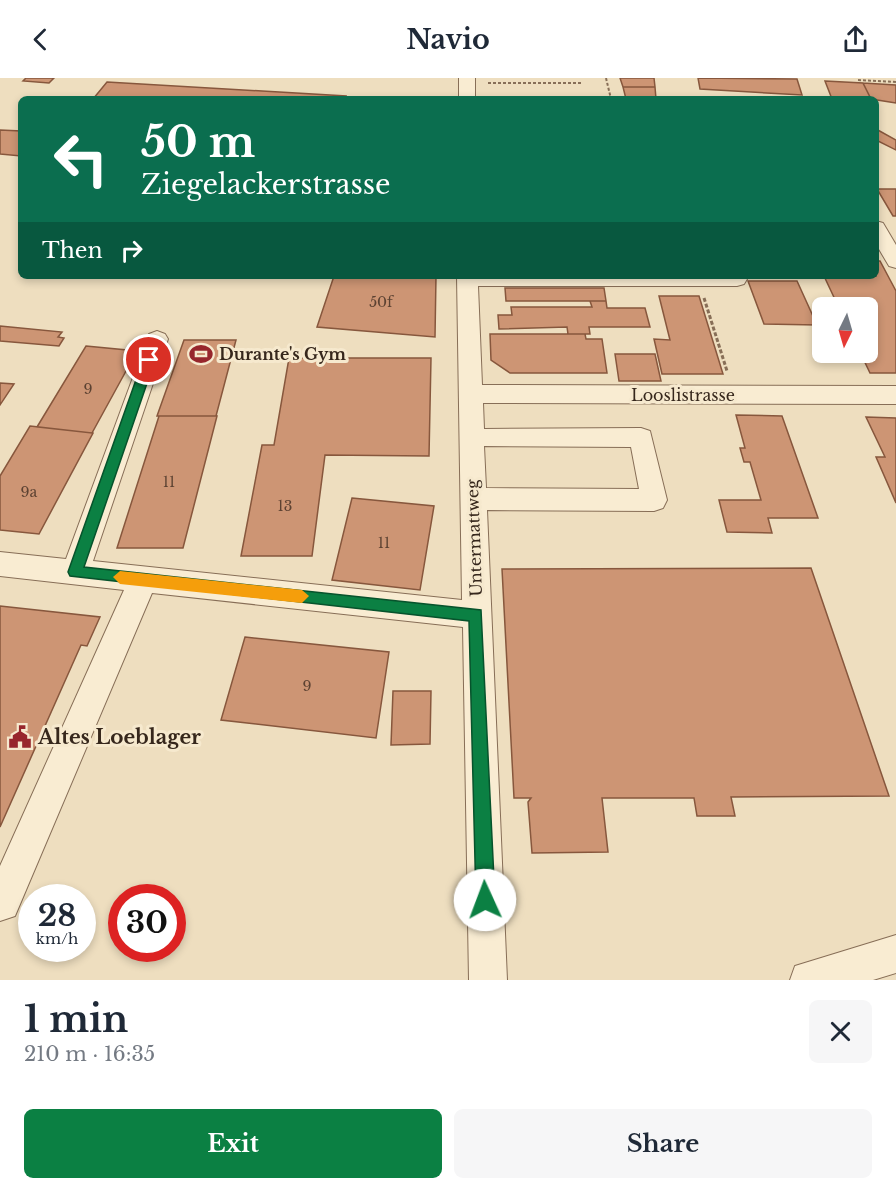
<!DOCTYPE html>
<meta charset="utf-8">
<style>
body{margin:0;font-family:"Libre Baskerville",serif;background:#f6f6f7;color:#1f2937;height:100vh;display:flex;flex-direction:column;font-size:22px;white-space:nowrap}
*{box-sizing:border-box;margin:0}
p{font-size:20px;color:#747a83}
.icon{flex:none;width:33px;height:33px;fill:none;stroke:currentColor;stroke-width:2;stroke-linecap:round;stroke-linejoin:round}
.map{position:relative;height:902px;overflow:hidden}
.sheet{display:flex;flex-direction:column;background:#fff;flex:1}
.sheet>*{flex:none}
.banner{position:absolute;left:18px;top:18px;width:861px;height:183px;border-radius:9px;box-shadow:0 3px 9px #0003;background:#0b6e4f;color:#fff;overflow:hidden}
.needle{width:39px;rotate:185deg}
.fabs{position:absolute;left:812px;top:219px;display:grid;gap:12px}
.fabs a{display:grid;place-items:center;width:66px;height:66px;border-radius:9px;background:#fff;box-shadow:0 3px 9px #0003;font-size:30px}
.speed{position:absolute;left:18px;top:806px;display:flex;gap:12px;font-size:30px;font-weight:700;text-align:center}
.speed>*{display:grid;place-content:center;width:78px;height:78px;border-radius:50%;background:#fff;box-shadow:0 3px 9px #0003;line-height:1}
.speed small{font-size:15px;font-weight:400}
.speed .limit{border:9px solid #d22;background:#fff;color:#111}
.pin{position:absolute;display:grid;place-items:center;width:51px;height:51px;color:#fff;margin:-26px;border:3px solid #fff;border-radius:50%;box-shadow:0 2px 6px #0007}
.me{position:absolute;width:66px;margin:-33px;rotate:358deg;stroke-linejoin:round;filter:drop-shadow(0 0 4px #0008)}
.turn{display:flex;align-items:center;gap:21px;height:126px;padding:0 24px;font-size:27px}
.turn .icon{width:78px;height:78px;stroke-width:2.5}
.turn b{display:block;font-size:42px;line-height:51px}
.then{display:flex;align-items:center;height:57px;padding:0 24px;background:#0003;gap:12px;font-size:22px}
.round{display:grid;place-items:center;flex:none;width:63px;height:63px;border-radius:9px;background:#f6f6f7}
.head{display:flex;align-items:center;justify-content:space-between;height:102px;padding:0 24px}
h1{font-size:36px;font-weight:700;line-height:45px}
.primary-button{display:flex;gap:12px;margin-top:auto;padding:12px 24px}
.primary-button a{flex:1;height:69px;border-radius:9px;background:#0b8043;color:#fff;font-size:24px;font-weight:700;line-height:69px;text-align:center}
.primary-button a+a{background:#f6f6f7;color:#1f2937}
header{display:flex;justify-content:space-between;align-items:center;height:78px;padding:0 24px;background:#fff;font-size:27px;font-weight:700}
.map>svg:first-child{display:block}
</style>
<header><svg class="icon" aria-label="back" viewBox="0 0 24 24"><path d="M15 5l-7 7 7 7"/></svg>Navio<svg class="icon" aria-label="share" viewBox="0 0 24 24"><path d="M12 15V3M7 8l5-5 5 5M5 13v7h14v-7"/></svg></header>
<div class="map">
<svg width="896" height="902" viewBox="0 0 896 902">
<rect width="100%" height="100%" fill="#eedebf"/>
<path fill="#cd9574" stroke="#87573d" stroke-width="1.5" d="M26,0h28l-5,5 -26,-2z
M620,0h34l1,9h-32z
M698,0l99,1 5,16 -102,-6z
M825,3l38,2 8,16h-39z
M107,4l239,14 -1,3h-252z
M863,5l33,2v18l-25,-4z
M623,9h32l1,12h-30z
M876,51l20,11v10l-20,-10z
M0,52l21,1v25l-21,-2z
M877,111h19v27h-3z
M876,183h4l16,30v82h-26l-10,-21h7v-44h-28l-15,-32h52z
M334,198h102l-1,61 -118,-10z
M748,203h49l20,44 -53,-1z
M505,210h99l2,13h-100z
M659,218h40l24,78h-61l-8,-35 16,1z
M590,223h16l1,7h38l5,19h-61l1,7h-22l-1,-7 -68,2 -1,-14h14l-1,-8h81z
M0,248l62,6 -4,5 6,1 -5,8 -59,-5z
M490,256h95l1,5h16l5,34h-97l-19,-13z
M184,262h52l-20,76h-59z
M86,268l51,5 -45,82 -55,-6z
M615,276h40l6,27h-42z
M289,280h142l-2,98 -104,-1 -13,101h-71l21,-111h12z
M0,305l14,1 -14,21z
M736,337l46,1 36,102h-50l4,15 -45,-1 -8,-32h42l-11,-38h-6l-4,-14h5z
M159,338h58l-34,132h-66z
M866,339l30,1v85l-20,-46h9z
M30,348l63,7 -54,101 -39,-4v-54z
M352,420l82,8 -14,84 -88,-10z
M811,490l78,228 -158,1 4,19h-38l-3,-18h-92l6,54 -76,1 -4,-51 3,-4h-17l-12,-229z
M0,528l100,11 -13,29 -6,-1 -81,182z
M245,559l144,15 -13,86 -155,-18z
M393,613h38l-1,53 -39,1z"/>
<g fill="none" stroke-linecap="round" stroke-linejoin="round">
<g stroke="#876e57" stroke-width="2">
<path id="minor" d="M459,0h16v21h-16z
M876,143l7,2 13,22v23l-7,-2 -13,-22z
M457,198h288l2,3 -3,5 -7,2h-259l4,99 414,1v18l-413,-1 1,26 157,-1 9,3 17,69 -4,8 -9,3 -167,-1 20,470h-38l-6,-353 -311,-34 -137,323 -15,5v-55l124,-276 -124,-14v-24l66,7 83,-225 8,-3 8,3 3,5 -75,222 369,39zM484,368l147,1 8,42 -153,-1z
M896,857v38l-23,7h-83l5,-14z"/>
</g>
<path stroke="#876e57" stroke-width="2" stroke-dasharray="3 2" stroke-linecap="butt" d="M606,0l5,21
M858,2l38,2
M488,5h93"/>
<path stroke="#876e57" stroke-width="3" stroke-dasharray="4 2" stroke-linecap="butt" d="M704,220l23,73"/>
<use href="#minor" fill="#f9ecd2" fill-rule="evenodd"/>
</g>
<path fill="#0b8043" stroke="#07532c" stroke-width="1.5" d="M149,278l6,4 -71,207 397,43 14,290 -3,7 -7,2 -6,-2 -3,-7 -7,-279 -399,-45 -2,-4 75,-212z"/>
<path fill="#f59e0b" d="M120,493l182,19 7,6 -7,7 -182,-19 -7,-7z"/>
<defs>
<g id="stadium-bare" transform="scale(1.8)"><path d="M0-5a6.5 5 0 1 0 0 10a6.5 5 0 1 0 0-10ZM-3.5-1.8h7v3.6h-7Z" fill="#97262c" stroke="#f6e9ce" stroke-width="2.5" paint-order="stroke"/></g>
<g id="civic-bare" transform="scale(1.8)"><path d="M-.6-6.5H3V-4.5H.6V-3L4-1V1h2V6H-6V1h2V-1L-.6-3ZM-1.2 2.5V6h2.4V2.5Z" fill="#97262c" stroke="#f6e9ce" stroke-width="2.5" paint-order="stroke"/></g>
</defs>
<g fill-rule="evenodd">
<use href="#stadium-bare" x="201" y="276"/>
<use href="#civic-bare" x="20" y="659"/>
</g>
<g text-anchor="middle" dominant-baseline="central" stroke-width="6" stroke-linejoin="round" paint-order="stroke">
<g font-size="14" fill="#5c4232">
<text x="381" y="224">50f</text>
<text x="88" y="311">9</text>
<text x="169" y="404">11</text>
<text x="29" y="414">9a</text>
<text x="285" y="428">13</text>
<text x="384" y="465">11</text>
<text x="307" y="608">9</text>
</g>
<g font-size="16" font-weight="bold" fill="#36271c" stroke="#f6e9ce" text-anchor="start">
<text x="219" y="276">Durante's Gym</text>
</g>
<g font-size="16" fill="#36271c" stroke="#f6e9ce">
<text x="683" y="317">Looslistrasse</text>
<text transform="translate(474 460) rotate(-92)">Untermattweg</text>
</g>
<g font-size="20" font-weight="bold" fill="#36271c" stroke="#f6e9ce" text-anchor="start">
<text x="38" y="659">Altes Loeblager</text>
</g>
</g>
</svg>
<div class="fabs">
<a><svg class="needle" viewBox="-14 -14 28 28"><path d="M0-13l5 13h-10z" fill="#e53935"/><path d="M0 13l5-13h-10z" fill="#747a83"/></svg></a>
</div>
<div class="speed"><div>28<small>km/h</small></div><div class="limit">30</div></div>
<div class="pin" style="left:149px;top:282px;background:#d93025"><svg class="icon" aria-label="arrive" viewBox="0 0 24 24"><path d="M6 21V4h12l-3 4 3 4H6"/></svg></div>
<svg class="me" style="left:485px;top:822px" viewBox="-20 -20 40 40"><circle r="19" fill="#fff"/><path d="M0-13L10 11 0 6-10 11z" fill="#0b8043"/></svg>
<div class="banner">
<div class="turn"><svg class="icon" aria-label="left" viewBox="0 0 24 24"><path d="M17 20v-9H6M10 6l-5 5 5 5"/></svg><div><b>50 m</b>Ziegelackerstrasse</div></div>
<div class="then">Then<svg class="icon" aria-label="right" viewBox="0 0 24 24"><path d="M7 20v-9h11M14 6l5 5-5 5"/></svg></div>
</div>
</div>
<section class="sheet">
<div class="head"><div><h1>1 min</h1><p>210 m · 16:35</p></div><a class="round"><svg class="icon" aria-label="close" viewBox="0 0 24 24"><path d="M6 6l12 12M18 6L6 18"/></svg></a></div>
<div class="primary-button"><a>Exit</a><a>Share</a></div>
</section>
